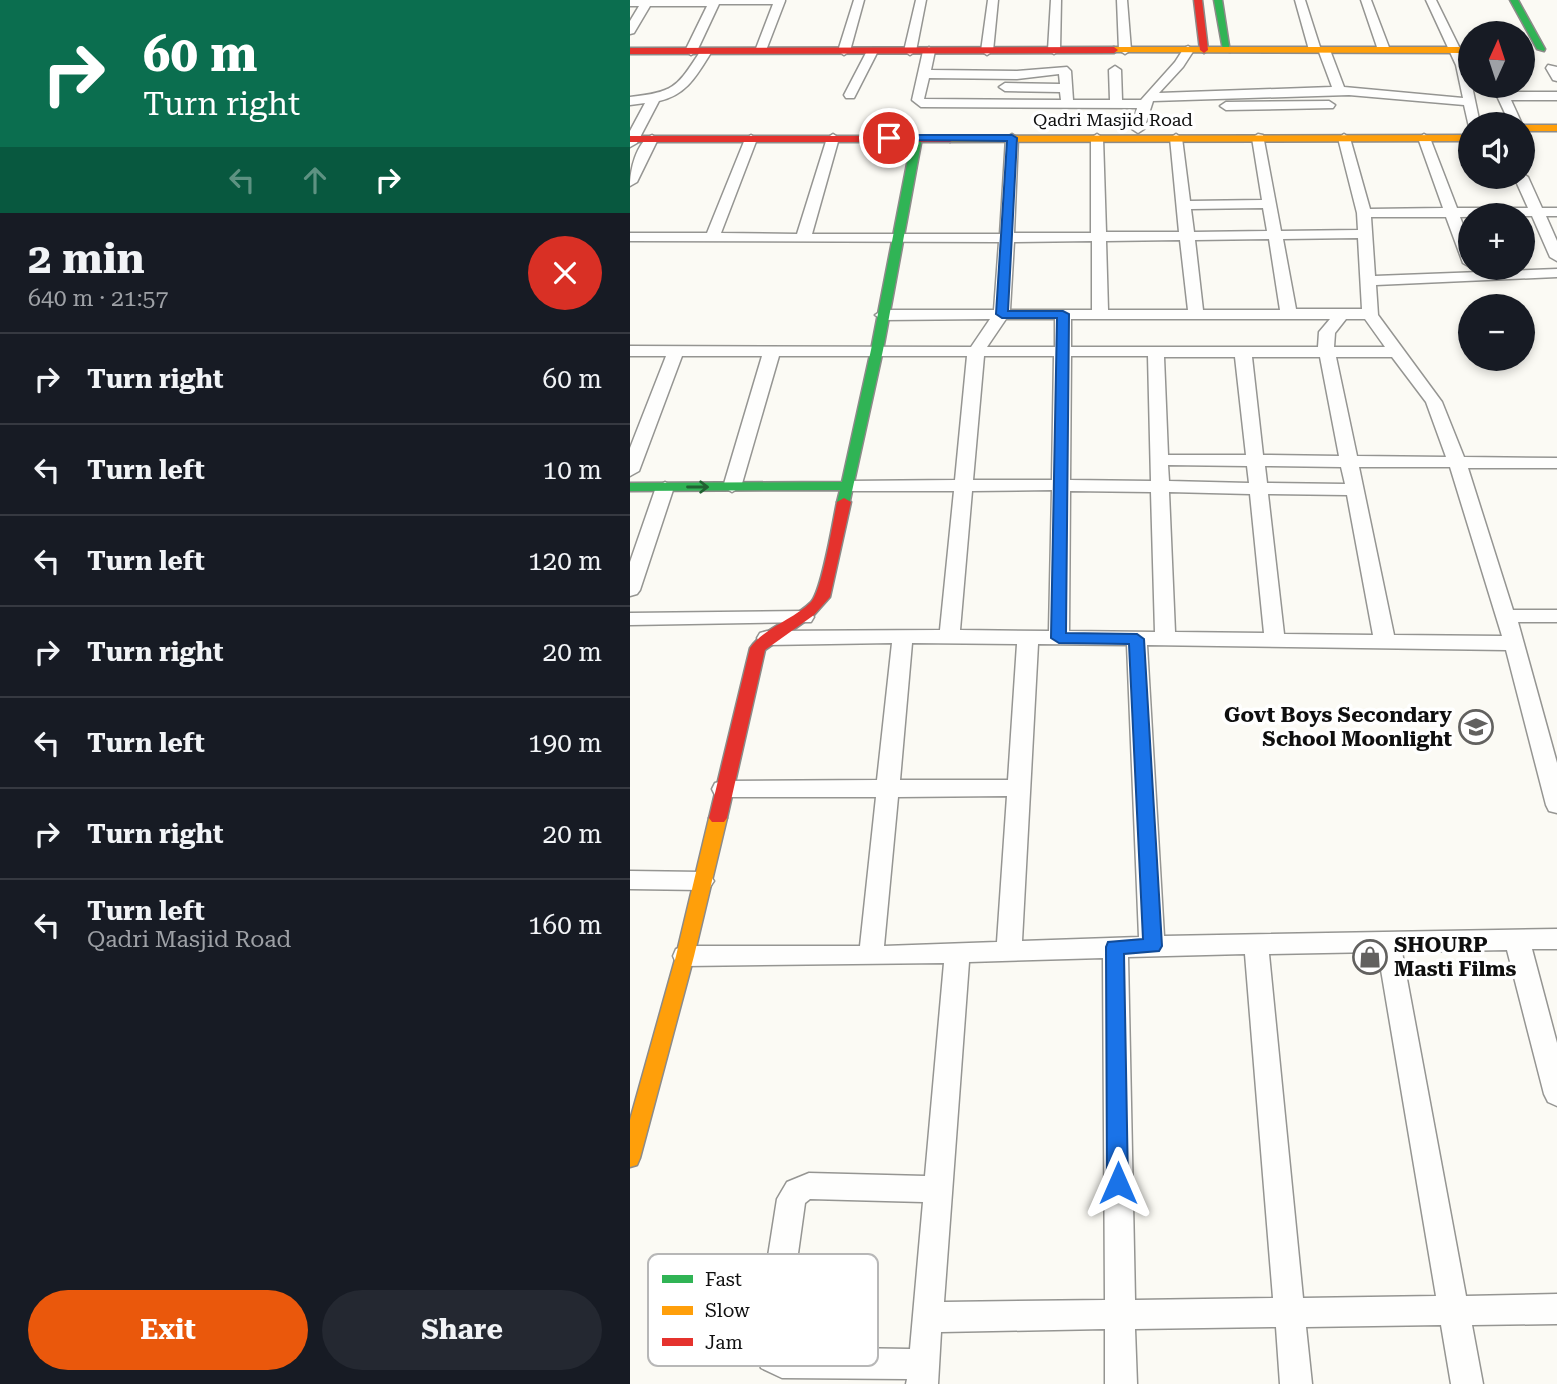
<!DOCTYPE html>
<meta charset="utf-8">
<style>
body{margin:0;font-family:"Roboto Serif",serif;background:#242831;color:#f1f3f6;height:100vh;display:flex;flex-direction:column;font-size:26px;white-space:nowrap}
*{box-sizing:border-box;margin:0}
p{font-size:23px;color:#9ea1a6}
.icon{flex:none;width:38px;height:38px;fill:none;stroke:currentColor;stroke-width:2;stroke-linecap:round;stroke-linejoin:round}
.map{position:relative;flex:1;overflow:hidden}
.sheet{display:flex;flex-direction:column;background:#171b24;width:630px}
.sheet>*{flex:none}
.top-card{background:#0b6e4f;color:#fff;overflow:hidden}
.needle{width:46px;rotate:3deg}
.controls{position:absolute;left:828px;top:21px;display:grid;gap:14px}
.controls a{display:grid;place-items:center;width:77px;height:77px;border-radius:50%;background:#171b24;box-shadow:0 4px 10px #0003;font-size:35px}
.pin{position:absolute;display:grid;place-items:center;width:60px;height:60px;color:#fff;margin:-30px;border:4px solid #fff;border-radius:50%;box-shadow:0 2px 7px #0007}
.me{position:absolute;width:77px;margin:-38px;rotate:0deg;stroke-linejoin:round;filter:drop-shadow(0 0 5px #0008)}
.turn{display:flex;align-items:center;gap:24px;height:147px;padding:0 28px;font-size:32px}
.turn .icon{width:91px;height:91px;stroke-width:2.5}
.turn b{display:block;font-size:49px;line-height:60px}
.lanes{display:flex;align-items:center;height:66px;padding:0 28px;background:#0003;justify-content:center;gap:35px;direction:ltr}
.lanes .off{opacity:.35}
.round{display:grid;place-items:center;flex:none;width:74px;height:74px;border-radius:37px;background:#242831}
.headline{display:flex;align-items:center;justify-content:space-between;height:119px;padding:0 28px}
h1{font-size:42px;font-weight:700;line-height:52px}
.cta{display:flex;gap:14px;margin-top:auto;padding:14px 28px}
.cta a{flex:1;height:80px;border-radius:42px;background:#ea580c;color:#fff;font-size:28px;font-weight:700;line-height:80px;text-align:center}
.cta a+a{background:#242831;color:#f1f3f6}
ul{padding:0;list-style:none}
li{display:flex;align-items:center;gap:21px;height:91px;padding:0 28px;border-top:2px solid #363941}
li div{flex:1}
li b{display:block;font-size:26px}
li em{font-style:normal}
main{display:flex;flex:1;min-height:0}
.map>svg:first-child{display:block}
</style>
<main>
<section class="sheet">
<div class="top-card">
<div class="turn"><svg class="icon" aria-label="right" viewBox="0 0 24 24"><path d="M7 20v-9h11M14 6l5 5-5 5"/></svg><div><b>60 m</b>Turn right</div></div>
<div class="lanes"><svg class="icon off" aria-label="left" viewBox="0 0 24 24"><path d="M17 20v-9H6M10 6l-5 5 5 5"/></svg><svg class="icon off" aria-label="ahead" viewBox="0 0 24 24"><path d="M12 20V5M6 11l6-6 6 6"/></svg><svg class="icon" aria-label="right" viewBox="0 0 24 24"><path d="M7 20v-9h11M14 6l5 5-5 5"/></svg></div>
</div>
<div class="headline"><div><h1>2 min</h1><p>640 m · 21:57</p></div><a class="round" style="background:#d93025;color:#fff"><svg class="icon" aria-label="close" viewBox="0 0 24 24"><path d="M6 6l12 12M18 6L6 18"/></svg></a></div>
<ul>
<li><svg class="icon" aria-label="right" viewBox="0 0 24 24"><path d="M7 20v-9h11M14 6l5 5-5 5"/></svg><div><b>Turn right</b></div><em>60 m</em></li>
<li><svg class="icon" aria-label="left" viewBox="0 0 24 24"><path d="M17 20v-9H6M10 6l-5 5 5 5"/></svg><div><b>Turn left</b></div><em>10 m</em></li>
<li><svg class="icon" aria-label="left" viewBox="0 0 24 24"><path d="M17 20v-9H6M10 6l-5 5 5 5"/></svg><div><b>Turn left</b></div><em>120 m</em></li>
<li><svg class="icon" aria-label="right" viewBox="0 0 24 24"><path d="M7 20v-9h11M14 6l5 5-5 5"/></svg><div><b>Turn right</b></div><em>20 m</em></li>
<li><svg class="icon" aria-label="left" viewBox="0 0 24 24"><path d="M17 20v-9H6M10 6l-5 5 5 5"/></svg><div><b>Turn left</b></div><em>190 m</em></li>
<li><svg class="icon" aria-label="right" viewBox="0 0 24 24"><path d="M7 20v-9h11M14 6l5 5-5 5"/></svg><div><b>Turn right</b></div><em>20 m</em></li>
<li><svg class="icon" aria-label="left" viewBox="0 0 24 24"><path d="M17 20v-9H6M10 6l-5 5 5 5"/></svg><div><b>Turn left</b><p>Qadri Masjid Road</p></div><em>160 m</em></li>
</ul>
<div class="cta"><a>Exit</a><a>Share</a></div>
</section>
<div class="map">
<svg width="927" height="1384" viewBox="0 0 927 1384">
<rect width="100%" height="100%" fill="#fbfaf4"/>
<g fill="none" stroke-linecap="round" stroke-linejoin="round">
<g stroke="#959592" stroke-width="3">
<path id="street" d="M0,0h155v1l-20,52 -10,-2 18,-47h-54l-22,47 -6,4 -6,-4 22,-45h-57l-16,27 -4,1v-13l9,-15h-9z
M224,0h10l-14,51 -6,4 -6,-4z
M286,0h10l-10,51 -6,4 -6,-4z
M358,0h10l-5,51 -6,4 -6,-4z
M421,0h10l-1,50 -6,4 -6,-4z
M487,0h10l4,50 -6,4 -6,-4z
M665,0h10l15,47 10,3 14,37 119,11 -7,-33 -30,-65h10l32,65 2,21h2l8,38h-10l-1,3 -5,-22 -115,-10 -196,6 -9,28 -6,4 -6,-4 5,-21 -216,-1 -9,-7 11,-49 6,-4 6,4 -4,19 86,1 50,-4 4,4 2,29h37l-1,-30 6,-4 6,4 1,30h19l34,-38 9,-14 4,-2 6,4 -11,17 -24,26 173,-6 -13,-35 -10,-2zM429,74l1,10 -55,-1 -6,4 6,4 55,1 1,8 -137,-1 5,-21 88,1z
M731,0h10l19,50 -2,2 -10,-2z
M72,49l10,2c-15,24 -25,44 -53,50l-22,42 -7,4v-16l15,-28 -15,2v-8c47,-5 47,-11 72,-48z
M238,49l10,2 -24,47h-8l-2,-3z
M918,65l9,2v14l-4,-1 -7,-12z
M927,92v8h-46l11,24h-12l-13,-28 6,-4z
M699,101l6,4 -2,3 -107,2 -6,-4 6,-4z
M203,134l6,4 -27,96h188l6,-96 6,-4 6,4 -4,95h77v-95l6,-4 6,4 3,94h73l-9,-94 6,-4 6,4 8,63 72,-1 -10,-62 6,-4 5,1 18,96 77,-1 -1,-17 -19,-75 6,-4 6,4 20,71 73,-1 -25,-70 6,-4 6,4 27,70h71l-14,-31h8v-4l6,4 14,31h15v8h-11l11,25v20l-7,-4 -18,-41 -72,1 10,26v24l-7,-4 -17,-46h-75l4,59 182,-7v8l-181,8 2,30 64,87 22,55 93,1v10h-89l45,142h44v12h-39l39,141v50l-8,-2 -3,-6 -40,-155 -359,-5 17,291 393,-7v20h-25l25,94v63l-9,-4 -4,-8 -37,-144 -105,2 64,344 91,-2v30l-85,1 11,59h-32l-10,-59 -135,2 6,57h-32l-4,-57 -141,2 2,55h-32v-55l-164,3 -3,52h-32l1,-5 -125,-1 -21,-10 -7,-23 23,-146 10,-17 22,-9 116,3 19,-213 -259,3 -9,-3 -3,-7 3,-7 9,-3h175l16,-149h-153l-8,-2 -3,-6 3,-6 8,-2 154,-1 15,-137 -125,2 -7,-2 -3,-5 3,-5 7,-2 173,-1 14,-139h-106l-9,-5 9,-5 107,-1 12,-124h-188l-38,131 -9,5 -9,-5 39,-131h-80l-43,115 -9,5v-28l36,-92h-36v-10l341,1 19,-28 -107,1 -8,-5 8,-5h111l5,-68 -369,-1v-8h77l38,-94 6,-4 6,4 -36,94 76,1 30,-96zM633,208l4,23 -73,1 -3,-23zM728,238l4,71h-66l-13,-70zM639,239l11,71h-77l-8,-70zM550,240l8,70h-80l-2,-69zM462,241v69h-82l4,-68zM376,319h49v28h-68zM441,319h259l-11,13 -1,15h-247zM716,319h19l20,28h-51l1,-14zM354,356h70l-2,124h-79zM441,356h77l3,125 -81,-1zM534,357h71l11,98h-78zM622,357h68l19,99 -76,-1zM706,357h56l34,45 20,55 -89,-1zM538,465l79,1 2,17 -80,-2zM635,466l76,1 4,17 -78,-1zM729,467h91l52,169 -108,-1zM422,490l-3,141 -89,-1 12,-139zM440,491l81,1 4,140 -86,-1zM539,492l81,2 14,139 -89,-1zM638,494l79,1 26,140 -89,-1zM282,643l105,1 -9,136h-108zM408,644l89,1 12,292 -117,4zM377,796l-10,146 -113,4 14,-149zM748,952l58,344 -133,2 -34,-344zM615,954l28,344 -138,2 -7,-343zM473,958l2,342 -161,2 25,-340zM180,1199l113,3 -13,147 -125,-2 20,-144z
M22,135l6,4 -21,43 -7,4c0,-15 6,-44 22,-51z
M35,482l9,5 -34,103 -3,4 -7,2v-34l26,-75z
M174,611l7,1 3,5 -3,5 -181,3v-12z
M0,871l72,1 8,3 4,6 -4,6 -8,3 -72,-1z"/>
</g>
<g stroke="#8c8b89" stroke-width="3">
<path id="fast" d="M584,0h8l8,52 -7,-2z
M880,0h8l27,49 -1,2 -7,-2z
M287,135l5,3 -39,212 -34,155 -5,1 -7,-4 3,-12 -210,1v-8l212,-1 29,-132 41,-212z"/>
</g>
<g stroke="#8c8b89" stroke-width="3">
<path id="slow" d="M484,47h356v6l-359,-1v-4z
M892,125h35v6h-35z
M840,135v6l-520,1 -5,-3 5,-3z
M88,812l6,2 3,4 -33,138 -54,202 -3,7 -7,2v-47l46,-164 33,-138 3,-4z"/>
</g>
<g stroke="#8c8b89" stroke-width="3">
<path id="jam" d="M564,0h8l6,50 -4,3 -4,-3z
M0,48l484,-1 4,3 -4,3 -484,1z
M0,136h320l5,3 -5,3h-320z
M214,498l7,4 -21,95 -16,18 -49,35 -38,168 -3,4h-12l-3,-4 41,-170c15,-21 43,-28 61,-46 11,-11 22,-81 26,-100z"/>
</g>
<use href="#street" fill="#fefefd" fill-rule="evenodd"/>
<use href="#fast" fill="#30b455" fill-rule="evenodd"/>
<use href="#slow" fill="#ff9f0a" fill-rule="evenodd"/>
<use href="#jam" fill="#e5322d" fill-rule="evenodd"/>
</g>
<defs><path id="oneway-shaft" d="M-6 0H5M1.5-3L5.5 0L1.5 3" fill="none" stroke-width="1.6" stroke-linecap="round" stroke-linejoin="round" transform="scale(1.75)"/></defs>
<use stroke="#206232" href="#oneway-shaft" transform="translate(68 487)"/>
<path fill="#1a73e8" stroke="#114b97" stroke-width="2" d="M259,135h123l5,3 -9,173h55l6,3 -3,319 71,1 7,5 18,307 -3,5 -35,3 4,229 -3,7 -7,3 -8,-3 -3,-7 -1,-236 2,-5 35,-3 -14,-295 -70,-1 -8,-5 6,-320h-55l-6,-4 11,-173 -121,-1 -2,-2z"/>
<defs>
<g id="school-ring" transform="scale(1.75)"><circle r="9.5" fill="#fff" stroke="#62615f" stroke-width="1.5"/><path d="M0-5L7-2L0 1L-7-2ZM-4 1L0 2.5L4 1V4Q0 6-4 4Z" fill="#62615f"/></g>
<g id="shop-ring" transform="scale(1.75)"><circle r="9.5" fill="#fff" stroke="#62615f" stroke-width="1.5"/><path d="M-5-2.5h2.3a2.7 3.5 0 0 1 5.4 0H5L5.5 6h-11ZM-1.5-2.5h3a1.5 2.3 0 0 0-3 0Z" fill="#62615f"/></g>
</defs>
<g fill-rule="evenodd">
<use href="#school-ring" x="846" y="727"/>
<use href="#shop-ring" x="740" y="957"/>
</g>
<g text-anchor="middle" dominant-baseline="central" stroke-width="7" stroke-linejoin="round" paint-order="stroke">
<g font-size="18" fill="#0f0f0f" stroke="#fff">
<text x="483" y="119">Qadri Masjid Road</text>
</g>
<g font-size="21" font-weight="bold" fill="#0f0f0f" stroke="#fff" text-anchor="end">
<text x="822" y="715">Govt Boys Secondary<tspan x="822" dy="24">School Moonlight</tspan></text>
<text x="764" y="945" text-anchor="start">SHOURP<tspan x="764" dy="24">Masti Films</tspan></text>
</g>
</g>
<rect x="18" y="1254" width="230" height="112" rx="10" fill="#fff" stroke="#b7b7b7" stroke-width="2"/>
<rect x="32" y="1275" width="31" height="8" fill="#30b455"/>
<rect x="32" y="1306" width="31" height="9" fill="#ff9f0a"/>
<rect x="32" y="1338" width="31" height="8" fill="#e5322d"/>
<g font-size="19" fill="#0f0f0f">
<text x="75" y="1286">Fast</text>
<text x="75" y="1317">Slow</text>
<text x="75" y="1349">Jam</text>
</g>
</svg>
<div class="controls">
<a><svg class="needle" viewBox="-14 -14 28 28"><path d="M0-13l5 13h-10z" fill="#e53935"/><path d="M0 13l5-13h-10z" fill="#9ea1a6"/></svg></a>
<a><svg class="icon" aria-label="sound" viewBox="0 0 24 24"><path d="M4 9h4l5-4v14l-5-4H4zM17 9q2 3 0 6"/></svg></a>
<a>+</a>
<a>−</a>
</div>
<div class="pin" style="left:259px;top:138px;background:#d93025"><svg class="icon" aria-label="arrive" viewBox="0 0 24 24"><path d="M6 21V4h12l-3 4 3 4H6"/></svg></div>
<svg class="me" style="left:488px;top:1183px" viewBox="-20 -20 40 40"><path d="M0-17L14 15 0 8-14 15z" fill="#1a73e8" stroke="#fff" stroke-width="4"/></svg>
</div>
</main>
